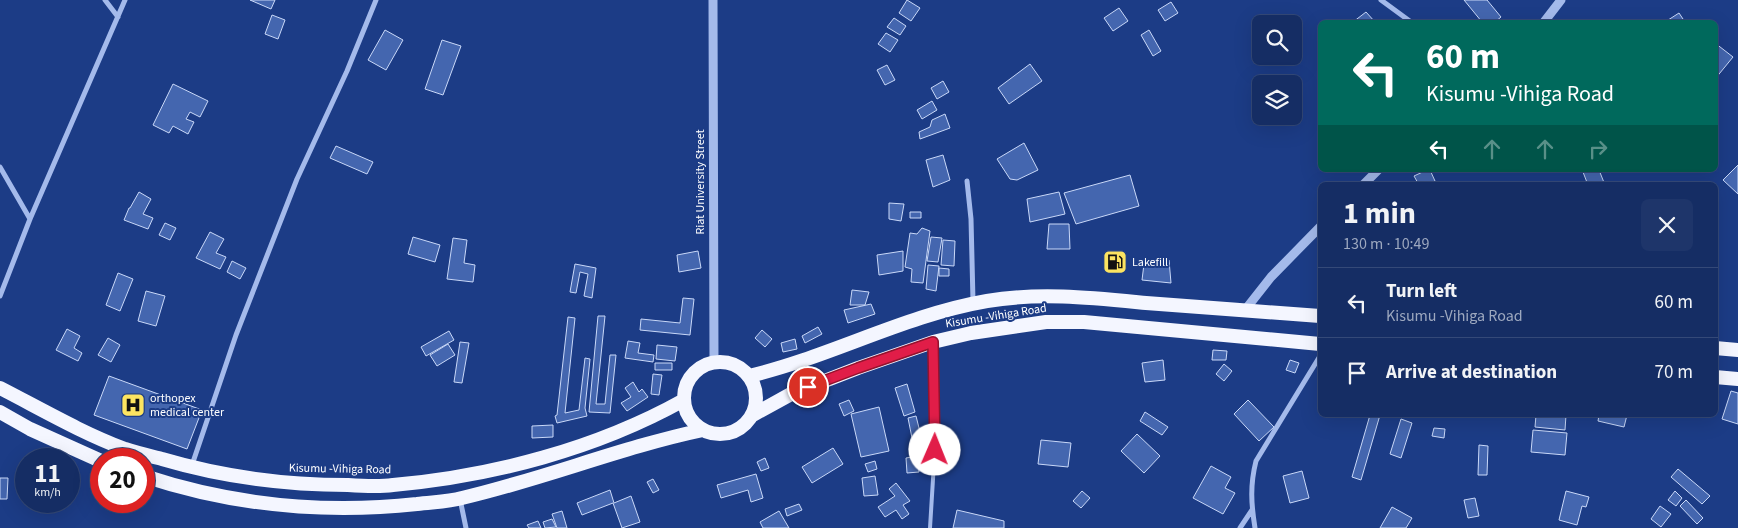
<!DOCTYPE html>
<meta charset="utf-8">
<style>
body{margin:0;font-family:"Source Sans 3",sans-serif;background:#1e356a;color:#f1f3f6;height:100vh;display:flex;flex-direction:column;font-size:19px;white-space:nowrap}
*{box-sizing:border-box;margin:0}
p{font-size:16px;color:#9da8bf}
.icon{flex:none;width:28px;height:28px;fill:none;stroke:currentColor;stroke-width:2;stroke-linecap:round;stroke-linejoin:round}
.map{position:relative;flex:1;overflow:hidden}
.side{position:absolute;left:1318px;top:182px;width:400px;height:235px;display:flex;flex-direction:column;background:#152d64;border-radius:8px;box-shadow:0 5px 20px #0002,0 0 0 1px #344978}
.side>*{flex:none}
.top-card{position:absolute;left:1318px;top:20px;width:400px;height:152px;border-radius:8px;box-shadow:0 5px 20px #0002,0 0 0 1px #344978;background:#00695c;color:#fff;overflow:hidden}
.buttons{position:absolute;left:1252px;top:15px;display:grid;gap:10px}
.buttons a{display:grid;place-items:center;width:50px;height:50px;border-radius:8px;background:#152d64;box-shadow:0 5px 20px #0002,0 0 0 1px #344978;font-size:25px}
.speed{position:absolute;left:15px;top:448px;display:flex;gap:10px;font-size:25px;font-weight:700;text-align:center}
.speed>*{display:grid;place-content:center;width:65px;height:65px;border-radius:50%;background:#152d64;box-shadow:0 5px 20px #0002,0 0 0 1px #344978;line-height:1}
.speed small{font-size:12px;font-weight:400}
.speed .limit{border:8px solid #d22;background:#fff;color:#111}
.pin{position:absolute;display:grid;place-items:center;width:42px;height:42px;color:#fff;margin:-21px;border:2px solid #fff;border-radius:50%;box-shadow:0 1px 5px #0007}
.me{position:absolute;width:55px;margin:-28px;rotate:1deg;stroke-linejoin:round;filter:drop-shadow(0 0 4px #0008)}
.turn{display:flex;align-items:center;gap:18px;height:105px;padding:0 25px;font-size:22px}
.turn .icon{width:65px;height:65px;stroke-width:2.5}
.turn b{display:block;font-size:35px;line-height:42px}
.lanes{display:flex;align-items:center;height:48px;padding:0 25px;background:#0003;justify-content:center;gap:25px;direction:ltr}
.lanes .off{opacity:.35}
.round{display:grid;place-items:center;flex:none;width:52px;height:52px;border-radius:8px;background:#1e356a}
.overview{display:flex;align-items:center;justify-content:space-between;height:85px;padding:0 25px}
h1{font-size:30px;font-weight:700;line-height:38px}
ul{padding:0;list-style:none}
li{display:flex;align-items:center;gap:15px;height:70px;padding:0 25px;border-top:1px solid #344978}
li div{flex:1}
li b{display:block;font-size:19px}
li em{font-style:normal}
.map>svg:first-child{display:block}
</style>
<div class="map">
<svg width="1738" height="528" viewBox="0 0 1738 528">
<rect width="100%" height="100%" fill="#1c3c86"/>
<path fill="#4466af" stroke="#c9d8f8" d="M250,0h25l-4,9z
M907,0l13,8 -9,13 -12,-8z
M1464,0h23l14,17 -6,5h-13z
M1171,2l7,11 -13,8 -7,-11z
M1119,8l9,13 -15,10 -9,-13z
M1366,12l9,10h-22z
M1679,13l6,9h-20z
M272,15l13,5 -7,19 -13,-5z
M894,18l12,8 -6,9 -13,-8z
M385,30l18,10 -17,30 -18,-10z
M1149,30l12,21 -8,5 -12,-21z
M886,33l12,7 -8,12 -12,-8z
M442,40l19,6 -18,49 -18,-6z
M1715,43l18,14 -18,22z
M1030,64l12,17 -33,23 -11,-16z
M887,65l8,15 -10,5 -8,-15z
M943,81l6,11 -12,7 -6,-11z
M173,84l35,17 -8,16 -10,-5 -4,7 8,3 -6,12 -15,-8 -4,7 -16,-8z
M932,101l5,9 -15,9 -5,-9z
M945,114l5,14 -30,11 -1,-7 11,-5 2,-7z
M1024,143l14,27 -21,10 -7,-1 -13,-20z
M336,146l37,16 -6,12 -37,-16z
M943,155l7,25 -17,7 -7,-27z
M1738,165v29l-15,-14z
M1427,170h3l5,11 -9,4h-7l-5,-9z
M1589,170h10l6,15h-17l-5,-13z
M1130,175l9,31 -63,18 -12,-31z
M139,192l12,7 -8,15 10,4 -5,11 -24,-9 5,-12h1z
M1059,192l6,22 -35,8 -3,-23z
M889,203l15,1 -3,17 -12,-2z
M910,212h11v6h-11z
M165,223l11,5 -6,12 -11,-5z
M1049,224h20l1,25h-23z
M922,228l8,3 -7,52 -12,-1 1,-13 -7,-2 5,-34 7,1z
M210,232l14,7 -8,14 10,4 -6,12 -24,-11z
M413,237l27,8 -5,17 -27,-8z
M931,237l11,1 -4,24 -11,-1z
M453,238l14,2 -3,23 11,2 -2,17 -26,-3z
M943,240l12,1 -1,25 -13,-1z
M698,251l3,17 -22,4 -2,-17z
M903,251v20l-24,4 -2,-20z
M1169,260l2,23 -29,-3 2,-16z
M232,261l14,7 -6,11 -13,-7z
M575,264l21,4 -4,30 -8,-2 4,-22 -8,-2 -4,21 -6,-1z
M928,265l11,1 -3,25 -10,-2z
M939,268l10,1v7h-10z
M118,273l15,6 -13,32 -14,-6z
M852,290l17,2 -4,13h-15z
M146,291l19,5 -9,30 -18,-5z
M683,298l11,1 -4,36 -50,-5 1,-11 39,4z
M871,304l4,10 -27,9 -4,-13z
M598,316h7l-9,88h9l5,-49h6l-6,58 -21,-1z
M568,317l7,1 -10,95 14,-3 6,-52 5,1 -5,49 2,8 -30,7 -2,-7 2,-1z
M818,327l4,7 -17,9 -3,-7z
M67,329l13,7 -6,12 8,5 -4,8 -22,-11z
M762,330l10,9 -7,8 -10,-9z
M449,331l5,9 -28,16 -5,-9z
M108,338l12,7 -9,17 -13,-7z
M795,339l2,10 -14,3 -2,-9z
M628,341l12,2 -2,10 16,2 -1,7 -28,-4z
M460,342l9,1 -7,40 -8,-1z
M448,344l7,11 -18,11 -7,-11z
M657,345l20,2 -2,14 -19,-2z
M1213,350l14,1 -1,9h-14z
M1163,360l2,20 -20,2 -3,-19z
M1290,360l9,3 -4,10 -9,-3z
M655,363h17v7h-17z
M1224,364l8,7 -8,10 -8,-7z
M653,374l9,1 -3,20 -8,-1z
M109,376l93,34 -15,39 -93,-34z
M633,382l6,10 3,-3 6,8 -21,14 -6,-8 10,-6 -6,-9z
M907,384l8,28 -11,4 -9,-28z
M1731,391l7,2v31l-16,-5z
M849,400l5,11 -10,5 -5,-12z
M1248,400l26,27 -15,14 -25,-27z
M879,407l10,44 -28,6 -10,-43z
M1145,412l23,15 -6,8 -22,-14z
M1370,415h10l-19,65 -9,-3z
M1536,415h30l-1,15 -30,-3z
M1599,415h28l-3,12 -26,-6z
M916,416l5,20 -9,2 -4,-20z
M1401,419l11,4 -11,35 -11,-4z
M553,425v12l-21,1v-12z
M1434,428l11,1 -1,9 -12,-2z
M1533,430l34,3 -2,22 -34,-3z
M1137,434l23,22 -16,17 -23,-22z
M1041,440l30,3 -3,24 -30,-3z
M1479,445l9,1 -1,29h-9z
M833,448l10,16 -31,19 -10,-16z
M918,456l1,16 -12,1 -1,-15z
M765,458l4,10 -8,3 -4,-9z
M875,461l2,8 -9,3 -3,-8z
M1211,466l20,11 -6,11 10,5 -12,21 -30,-16z
M1678,469l32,27 -8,8 -31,-27z
M1302,471l7,27 -19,5 -7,-27z
M26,472v24l-6,-1z
M756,474l7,24 -12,4 -3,-12 -27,8 -4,-13z
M875,476l3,19 -14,1 -2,-18z
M0,478h8l-1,21h-7z
M653,479l6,11 -6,3 -6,-11z
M896,483l14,18 -7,4 6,9 -7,5 -6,-9 -11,7 -7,-10 17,-11 -6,-7z
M610,490l4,13 17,-7 9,26 -18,6 -9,-25 -31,12 -5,-12z
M1082,491l8,7 -9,10 -8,-7z
M1566,491l23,6 -3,10 -4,-1 -5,19 -18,-5z
M1675,491l7,7 -6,8 -8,-6z
M1475,498l4,18 -11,2 -4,-18z
M1686,500l17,18 -6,6 -17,-18z
M799,504l3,6 -15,6 -2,-7z
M1660,506l11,8 -10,13 -10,-8z
M1392,507l20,11 -6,10h-26z
M957,510l47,11v7h-51z
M562,511l5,17h-10l-5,-14z
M779,511l10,17h-26l-3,-6z
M552,519l4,8 -11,1 -2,-6z
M538,521l3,7h-12l-2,-3z"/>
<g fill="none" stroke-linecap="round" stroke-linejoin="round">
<path stroke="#a4baeb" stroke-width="4" d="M930,528l6,-98 -3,-86"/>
<path stroke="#a4baeb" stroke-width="5" d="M105,0l13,17
M1381,0l30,22
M0,167l30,52
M967,181l4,38 2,82
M0,296l30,-77 95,-219
M192,465l44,-130 61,-156 50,-108 29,-71
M460,499l6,29
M1240,528l12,-18
M1255,528c-4,-25 -5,-43 1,-67l64,-105"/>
<path stroke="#a4baeb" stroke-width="9" d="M713,0l1,363
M1544,22l17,-22
M1363,185l15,-15
M1245,310l26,-33 49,-50"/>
<path stroke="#f4f6ff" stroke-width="14" d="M1715,348l23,2
M684 398a36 36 0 1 1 72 0a36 36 0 1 1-72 0Z
M749,376c81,-19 156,-61 238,-75 53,-9 107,-3 159,2 58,4 116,9 174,13
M1715,377l23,2
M0,388c41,21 82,45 125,61 12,4 25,7 37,10 61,18 122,26 186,26 15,1 30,2 45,0 100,-9 203,-36 291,-85
M0,412l30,17 71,32
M751,416l40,-22 67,-26 75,-26 38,-9 75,-11h38l236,22
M144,476c88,29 182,38 273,28 15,-2 31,-2 45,-6 82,-19 160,-51 241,-68"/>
</g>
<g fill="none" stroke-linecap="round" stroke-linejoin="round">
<g stroke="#92132f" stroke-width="12">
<path id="route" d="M808,387l50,-19 75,-26 2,108"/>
</g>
<use href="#route" stroke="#e11d48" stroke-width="9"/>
</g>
<defs>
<g id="fuel-square" transform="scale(1.25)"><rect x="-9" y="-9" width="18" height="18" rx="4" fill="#fce461" stroke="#1c3c86"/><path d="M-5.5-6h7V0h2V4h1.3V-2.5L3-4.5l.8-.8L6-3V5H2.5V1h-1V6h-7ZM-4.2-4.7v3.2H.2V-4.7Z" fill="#111"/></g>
<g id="hospital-square" transform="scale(1.25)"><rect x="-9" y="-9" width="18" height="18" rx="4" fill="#fce461" stroke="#1c3c86"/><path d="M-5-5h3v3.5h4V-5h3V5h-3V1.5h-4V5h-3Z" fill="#111"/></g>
</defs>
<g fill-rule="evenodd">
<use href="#fuel-square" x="1115" y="262"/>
<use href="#hospital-square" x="133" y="405"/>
</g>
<g text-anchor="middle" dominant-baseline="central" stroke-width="4" stroke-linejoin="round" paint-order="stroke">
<g font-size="12" fill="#fff" stroke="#1c3c86">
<text transform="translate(700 182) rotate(-90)">Riat University Street</text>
<text transform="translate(996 316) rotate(-9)">Kisumu -Vihiga Road</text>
<text transform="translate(340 469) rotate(1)">Kisumu -Vihiga Road</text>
</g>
<g font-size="12" fill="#fff" stroke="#1c3c86" text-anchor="start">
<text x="1132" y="262">Lakefill</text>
<text x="150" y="398">orthopex<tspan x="150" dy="14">medical center</tspan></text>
</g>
</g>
</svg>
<div class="buttons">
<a><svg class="icon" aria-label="search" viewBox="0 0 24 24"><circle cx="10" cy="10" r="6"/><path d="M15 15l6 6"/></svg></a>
<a><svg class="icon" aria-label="layers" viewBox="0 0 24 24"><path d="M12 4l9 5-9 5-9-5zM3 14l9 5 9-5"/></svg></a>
</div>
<div class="speed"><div>11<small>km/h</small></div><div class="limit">20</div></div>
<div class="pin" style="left:808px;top:387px;background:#d93025"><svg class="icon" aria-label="arrive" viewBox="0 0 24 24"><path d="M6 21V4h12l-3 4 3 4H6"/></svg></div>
<svg class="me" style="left:935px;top:450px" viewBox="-20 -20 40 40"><circle r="19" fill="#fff"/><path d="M0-13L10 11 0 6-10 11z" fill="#e11d48"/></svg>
<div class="top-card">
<div class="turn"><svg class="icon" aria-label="left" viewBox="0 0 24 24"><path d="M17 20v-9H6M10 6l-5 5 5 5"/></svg><div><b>60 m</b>Kisumu -Vihiga Road</div></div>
<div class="lanes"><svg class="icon" aria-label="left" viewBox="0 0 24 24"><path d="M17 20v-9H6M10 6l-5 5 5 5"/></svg><svg class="icon off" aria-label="ahead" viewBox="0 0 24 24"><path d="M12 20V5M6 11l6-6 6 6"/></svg><svg class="icon off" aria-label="ahead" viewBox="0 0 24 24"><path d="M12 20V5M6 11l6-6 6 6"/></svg><svg class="icon off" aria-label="right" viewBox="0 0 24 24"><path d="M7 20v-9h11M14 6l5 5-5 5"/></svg></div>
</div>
<section class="side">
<div class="overview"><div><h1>1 min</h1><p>130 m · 10:49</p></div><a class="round"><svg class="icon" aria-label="close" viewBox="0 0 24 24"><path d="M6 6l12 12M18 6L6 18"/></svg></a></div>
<ul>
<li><svg class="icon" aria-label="left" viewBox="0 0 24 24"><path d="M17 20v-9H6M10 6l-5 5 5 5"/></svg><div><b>Turn left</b><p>Kisumu -Vihiga Road</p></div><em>60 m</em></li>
<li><svg class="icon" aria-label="arrive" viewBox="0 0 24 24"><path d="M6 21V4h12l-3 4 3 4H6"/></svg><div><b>Arrive at destination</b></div><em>70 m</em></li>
</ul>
</section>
</div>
